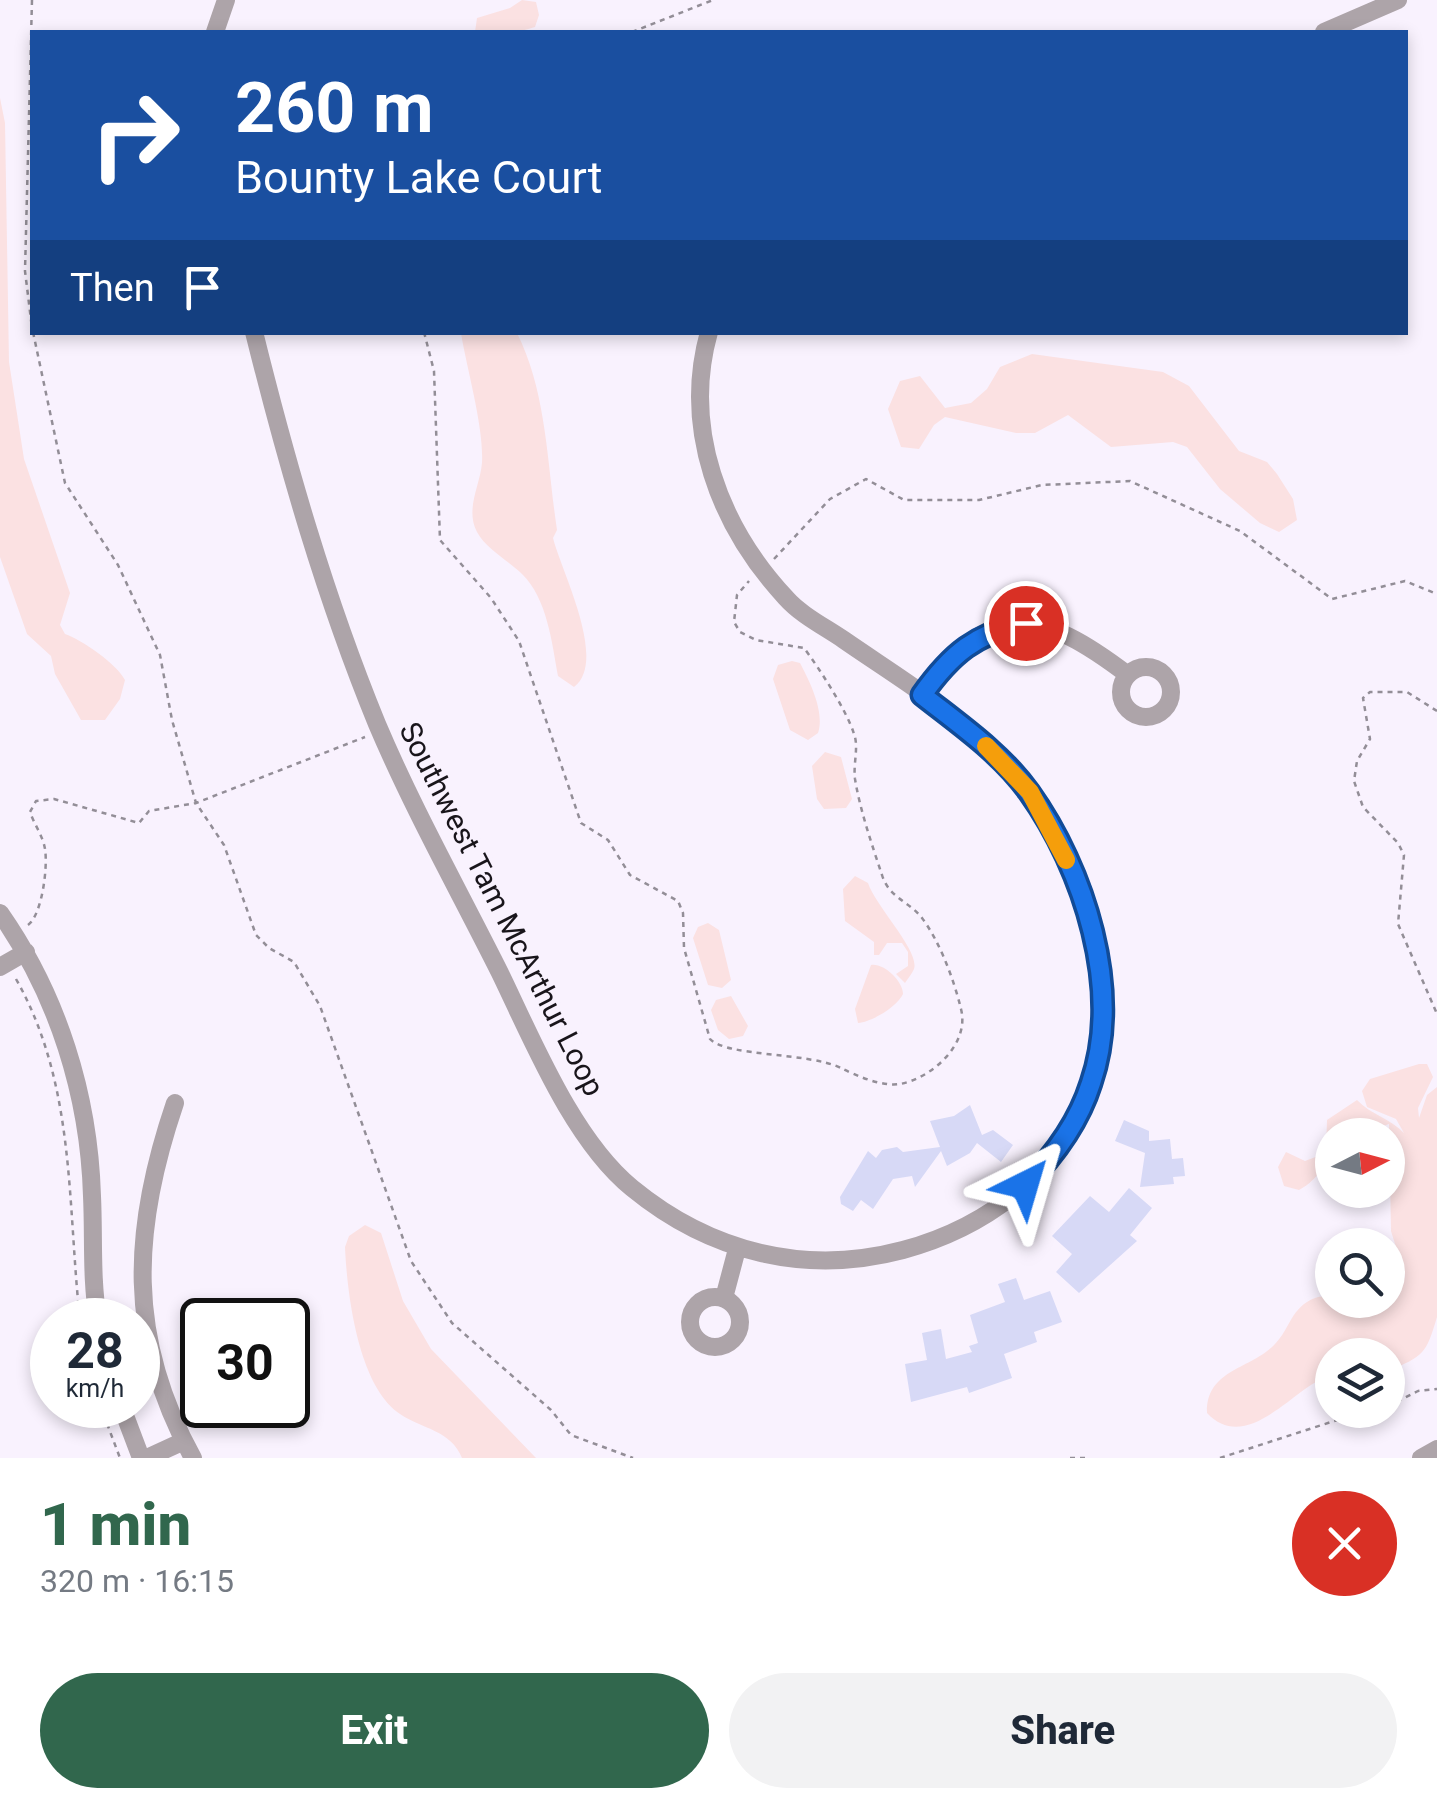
<!DOCTYPE html>
<meta charset="utf-8">
<style>
body{margin:0;font-family:Roboto,sans-serif;background:#f2f2f3;color:#1f2937;height:100vh;display:flex;flex-direction:column;font-size:38px;white-space:nowrap}
*{box-sizing:border-box;margin:0}
p{font-size:32px;color:#747a83}
.icon{flex:none;width:55px;height:55px;fill:none;stroke:currentColor;stroke-width:2;stroke-linecap:round;stroke-linejoin:round}
.map{position:relative;height:1458px;overflow:hidden}
.drawer{display:flex;flex-direction:column;background:#fff;flex:1}
.drawer>*{flex:none}
.hud{position:absolute;left:30px;top:30px;width:1378px;height:305px;border-radius:0px;box-shadow:0 5px 15px #0003;background:#1a4fa0;color:#fff;overflow:hidden}
.needle{width:65px;rotate:84deg}
.buttons{position:absolute;left:1315px;top:1118px;display:grid;gap:20px}
.buttons a{display:grid;place-items:center;width:90px;height:90px;border-radius:50%;background:#fff;box-shadow:0 5px 15px #0003;font-size:50px}
.speed{position:absolute;left:30px;top:1298px;display:flex;gap:20px;font-size:50px;font-weight:700;text-align:center}
.speed>*{display:grid;place-content:center;width:130px;height:130px;border-radius:50%;background:#fff;box-shadow:0 5px 15px #0003;line-height:1}
.speed small{font-size:25px;font-weight:400}
.speed .limit{border:5px solid #111;border-radius:15px;background:#fff;color:#111}
.pin{position:absolute;display:grid;place-items:center;width:85px;height:85px;color:#fff;margin:-42px;border:5px solid #fff;border-radius:50%;box-shadow:0 2px 10px #0007}
.me{position:absolute;width:110px;margin:-55px;rotate:40deg;stroke-linejoin:round;filter:drop-shadow(0 0 8px #0008)}
.turn{display:flex;align-items:center;gap:35px;height:210px;padding:0 40px;font-size:45px}
.turn .icon{width:130px;height:130px;stroke-width:2.5}
.turn b{display:block;font-size:70px;line-height:85px}
.then{display:flex;align-items:center;height:95px;padding:0 40px;background:#0003;gap:20px;font-size:38px}
.round{display:grid;place-items:center;flex:none;width:105px;height:105px;border-radius:52px;background:#f2f2f3}
.summary{display:flex;align-items:center;justify-content:space-between;height:170px;padding:0 40px}
h1{font-size:60px;font-weight:800;line-height:75px;color:#31674d}
.cta{display:flex;gap:20px;margin-top:auto;padding:20px 40px}
.cta a{flex:1;height:115px;border-radius:60px;background:#31674d;color:#fff;font-size:40px;font-weight:800;line-height:115px;text-align:center}
.cta a+a{background:#f2f2f3;color:#1f2937}
.map>svg:first-child{display:block}
</style>
<div class="map">
<svg width="1437" height="1458" viewBox="0 0 1437 1458">
<rect width="100%" height="100%" fill="#f9f2fe"/>
<path fill="#fbe1e2" d="M522,0l14,2 3,13 -4,12 -17,5h-43l2,-14 33,-10z
M0,98l5,25 4,239 15,97 46,134 -10,32 5,9c17,6 52,30 60,46l-5,19 -15,21h-24l-26,-46 -4,-18 -24,-22 -27,-77z
M461,333h56c30,60 30,131 40,197l-4,8c9,35 55,123 21,149l-16,-11c-6,-33 -11,-78 -36,-102 -13,-13 -36,-25 -45,-42 -12,-23 3,-46 5,-69 2,-36 -15,-93 -21,-130z
M1032,354l131,18 26,14 50,65 28,11 10,12 16,25 4,21 -18,12 -19,-9 -40,-34 -33,-42 -14,-5 -62,5 -43,-32 -33,18h-19l-71,-16 -11,8 -15,24 -18,-2 -13,-38 12,-28 20,-5 25,32 26,-5 16,-14 13,-22z
M792,661l8,2c10,19 25,49 18,70l-10,7 -18,-10 -17,-51 5,-14z
M825,752l16,5 11,42 -6,9 -22,1 -7,-10 -5,-33z
M855,876l13,7c8,24 52,68 46,86 -2,5 -6,9 -9,14l-9,-9 12,-8v-14l-6,-9h-15l-8,12h-5v-13l-29,-21 -2,-32z
M708,923l11,7 12,50 -9,8 -14,-3 -15,-47 5,-11z
M871,965c13,-2 32,16 32,29 -5,12 -31,28 -45,29l-3,-14z
M731,996l17,30 -5,10 -14,3 -11,-9 -7,-20 5,-10z
M1419,1064h8l6,13 -15,31 1,10 8,-23 10,-8v230c-11,37 -13,39 -49,54v-16h-56v21c-31,2 -83,82 -125,37 -1,-44 43,-43 68,-69 15,-15 16,-37 40,-46 17,-6 40,8 59,11l22,-11 9,-22 -14,-45 -2,-107 -11,4 -8,-8 -8,9 3,6h-33c0,22 -12,44 -33,55l-15,-4 -6,-19 8,-15 19,9 21,-8 1,-33 30,-20c14,15 33,18 47,33l-8,-14 -29,-12 -5,-16 8,-12z
M365,1225l16,8 22,68 28,48 105,109h-74c-11,-28 -40,-29 -62,-44 -42,-28 -53,-121 -55,-167l4,-11z"/>
<path fill="#d7d9f6" d="M970,1105l12,30 11,-5 20,15 -12,17 -24,-19 -7,10 -23,13 -6,-15 -26,36 -3,-11 -19,3 -20,30 -12,-9 -8,11 -12,-7 -1,-7 28,-46 8,7 6,-8 15,-3 6,5 37,-5 -10,-26 24,-5z
M1124,1120l25,11v10l21,-2 2,20 11,-1 2,18 -12,1 1,7 -34,3 5,-34 -30,-12z
M1129,1188l23,20 -22,27 7,6 -58,52 -23,-21 16,-18 -20,-18 38,-40 19,16z
M1016,1278l8,22 26,-9 12,31 -28,10 3,10 -33,12 8,24 -43,15 -2,-6 -56,15 -6,-38 22,-4 -5,-27 19,-4 5,30 26,-7 -3,-6 9,-3 -8,-28 35,-13 -7,-18z"/>
<g fill="none" stroke-linecap="round" stroke-linejoin="round">
<path stroke="#938e97" stroke-width="2.5" stroke-dasharray="5 5" stroke-linecap="butt" d="M32,0l-7,271 7,57
M632,32l81,-32
M33,332l32,151 53,82 42,90 12,65 24,83 28,42 32,90 13,13 25,14 26,44 91,255 41,62 99,87 20,25 62,23
M424,332l10,39 6,169 51,58 28,43 62,182 27,17 22,35 48,26 5,12 1,35 26,91c17,18 98,13 131,29 16,8 41,19 59,16 32,-6 70,-40 61,-75 -7,-29 -21,-67 -39,-91 -13,-17 -33,-20 -40,-43 -10,-30 -22,-65 -27,-96 -2,-15 4,-32 -1,-45 -7,-23 -35,-66 -50,-86l-48,-8 -16,-8 -6,-10 3,-27 12,-14
M774,559l56,-60 36,-20 38,21h75l63,-15 88,-4 110,50 92,68 73,-18 32,13
M1437,711l-30,-19h-37l-7,6 7,41 -13,22 -3,20 9,26 35,36 6,12 -6,69 39,90
M28,925c14,-10 20,-58 17,-76 -2,-13 -11,-25 -15,-37l6,-11 18,-2 85,24 10,-12 47,-8 169,-66
M16,979c60,106 51,224 64,341
M100,1405l20,53
M1388,1406l30,-15 19,-2
M1070,1458h16
M1220,1458l148,-48"/>
<path stroke="#ada4a9" stroke-width="18" d="M215,32l11,-32
M1324,32l74,-32
M254,332c33,133 71,265 123,392 36,85 82,167 123,249 33,68 73,167 132,215 78,64 173,88 271,62 85,-23 164,-81 189,-170 16,-56 11,-124 -10,-178 -20,-54 -43,-104 -83,-145 -44,-46 -103,-81 -155,-117 -19,-13 -43,-25 -58,-42 -67,-72 -104,-170 -77,-266
M1121 692a25 25 0 1 1 50 0a25 25 0 1 1-50 0Z
M922,695c69,-98 119,-86 206,-20
M0,913c58,83 89,182 92,283 2,42 -1,82 6,124
M0,967l26,-15
M175,1103c-43,126 -49,234 18,355
M690 1322a25 25 0 1 1 50 0a25 25 0 1 1-50 0Z
M724,1298l13,-49
M121,1405l20,53
M147,1458l37,-17
M1421,1458l16,-9"/>
</g>
<g fill="none" stroke-linecap="round" stroke-linejoin="round">
<g stroke="#114b97" stroke-width="25">
<path id="route" d="M1025,1185c28,-28 54,-64 66,-102 32,-93 -7,-214 -62,-291 -28,-39 -69,-67 -107,-97 29,-41 54,-62 104,-72"/>
</g>
<use href="#route" stroke="#1a73e8" stroke-width="18"/>
<path stroke="#f59e0b" stroke-width="18" d="M986,746l44,46 36,68"/>
</g>
<g text-anchor="middle" dominant-baseline="central" stroke-width="8" stroke-linejoin="round" paint-order="stroke">
<g font-size="30" fill="#19151b" stroke="#f9f2fe">
<text transform="translate(502 909) rotate(63)">Southwest Tam McArthur Loop</text>
</g>
</g>
</svg>
<div class="buttons">
<a><svg class="needle" viewBox="-14 -14 28 28"><path d="M0-13l5 13h-10z" fill="#e53935"/><path d="M0 13l5-13h-10z" fill="#747a83"/></svg></a>
<a><svg class="icon" aria-label="search" viewBox="0 0 24 24"><circle cx="10" cy="10" r="6"/><path d="M15 15l6 6"/></svg></a>
<a><svg class="icon" aria-label="layers" viewBox="0 0 24 24"><path d="M12 4l9 5-9 5-9-5zM3 14l9 5 9-5"/></svg></a>
</div>
<div class="speed"><div>28<small>km/h</small></div><div class="limit">30</div></div>
<div class="pin" style="left:1026px;top:623px;background:#d93025"><svg class="icon" aria-label="arrive" viewBox="0 0 24 24"><path d="M6 21V4h12l-3 4 3 4H6"/></svg></div>
<svg class="me" style="left:1025px;top:1185px" viewBox="-20 -20 40 40"><path d="M0-17L14 15 0 8-14 15z" fill="#1a73e8" stroke="#fff" stroke-width="4"/></svg>
<div class="hud">
<div class="turn"><svg class="icon" aria-label="right" viewBox="0 0 24 24"><path d="M7 20v-9h11M14 6l5 5-5 5"/></svg><div><b>260 m</b>Bounty Lake Court</div></div>
<div class="then">Then<svg class="icon" aria-label="arrive" viewBox="0 0 24 24"><path d="M6 21V4h12l-3 4 3 4H6"/></svg></div>
</div>
</div>
<section class="drawer">
<div class="summary"><div><h1>1 min</h1><p>320 m · 16:15</p></div><a class="round" style="background:#d93025;color:#fff"><svg class="icon" aria-label="close" viewBox="0 0 24 24"><path d="M6 6l12 12M18 6L6 18"/></svg></a></div>
<div class="cta"><a>Exit</a><a>Share</a></div>
</section>
